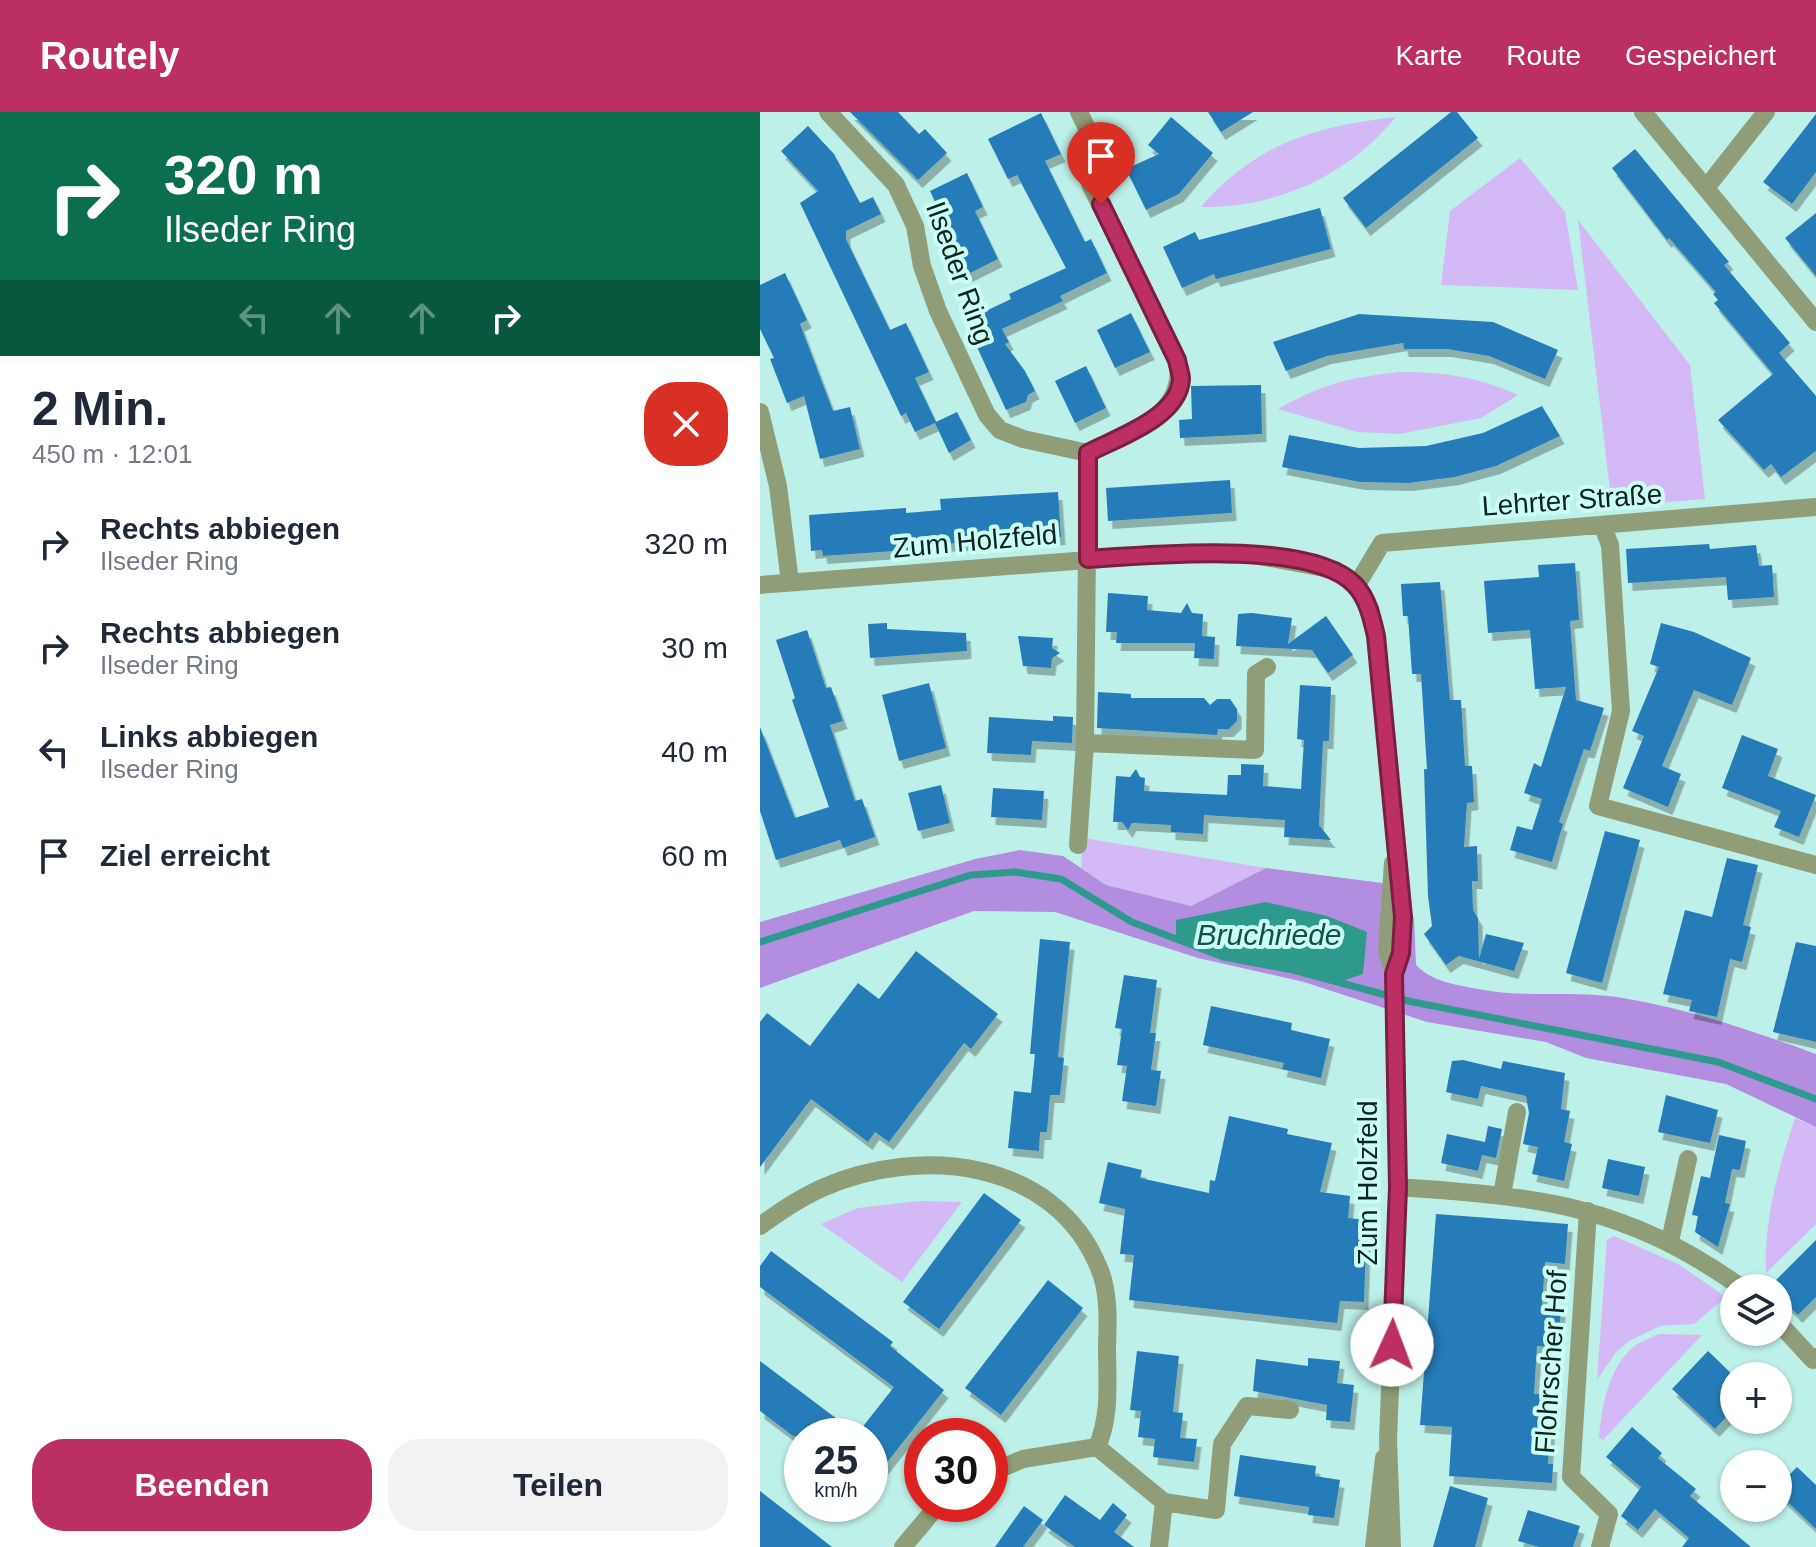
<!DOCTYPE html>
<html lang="de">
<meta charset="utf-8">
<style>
body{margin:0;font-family:Helvetica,sans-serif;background:#f2f2f3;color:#1f2937;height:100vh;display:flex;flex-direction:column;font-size:30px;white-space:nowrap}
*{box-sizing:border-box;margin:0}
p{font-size:26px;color:#747a83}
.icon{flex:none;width:44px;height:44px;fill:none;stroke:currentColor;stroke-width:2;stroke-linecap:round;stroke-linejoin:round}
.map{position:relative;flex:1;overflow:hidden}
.drawer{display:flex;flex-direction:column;background:#fff;width:760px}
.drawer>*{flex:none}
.top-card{background:#0b6e4f;color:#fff;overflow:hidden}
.controls{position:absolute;left:960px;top:1162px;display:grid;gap:16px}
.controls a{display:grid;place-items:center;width:72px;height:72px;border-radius:50%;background:#fff;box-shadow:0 2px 6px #0004;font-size:40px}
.speed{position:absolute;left:24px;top:1306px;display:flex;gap:16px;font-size:40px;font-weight:700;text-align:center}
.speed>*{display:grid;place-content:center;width:104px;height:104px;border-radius:50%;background:#fff;box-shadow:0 2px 6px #0004;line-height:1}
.speed small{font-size:20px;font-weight:400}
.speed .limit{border:12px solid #d22;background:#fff;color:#111}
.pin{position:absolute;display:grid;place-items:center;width:68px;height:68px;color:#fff;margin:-82px -34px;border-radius:50% 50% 50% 0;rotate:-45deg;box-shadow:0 0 8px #0007}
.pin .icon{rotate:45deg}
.me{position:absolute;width:88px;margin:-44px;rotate:2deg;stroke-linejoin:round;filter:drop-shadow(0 0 6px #0008)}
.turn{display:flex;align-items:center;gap:28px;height:168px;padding:0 32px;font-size:36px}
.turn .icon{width:104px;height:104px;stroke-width:2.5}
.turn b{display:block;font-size:56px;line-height:68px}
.lanes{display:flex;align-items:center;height:76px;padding:0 32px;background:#0003;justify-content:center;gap:40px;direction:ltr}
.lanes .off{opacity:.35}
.round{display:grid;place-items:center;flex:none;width:84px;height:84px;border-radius:32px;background:#f2f2f3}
.overview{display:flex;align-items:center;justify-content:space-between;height:136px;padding:0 32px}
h1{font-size:48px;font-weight:600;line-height:60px}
.cta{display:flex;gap:16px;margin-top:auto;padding:16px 32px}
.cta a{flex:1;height:92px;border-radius:32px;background:#bc2f62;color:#fff;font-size:32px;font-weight:600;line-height:92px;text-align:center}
.cta a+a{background:#f2f2f3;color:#1f2937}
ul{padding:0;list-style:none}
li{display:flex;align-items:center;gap:24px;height:104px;padding:0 32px}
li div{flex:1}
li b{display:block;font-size:30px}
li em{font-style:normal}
header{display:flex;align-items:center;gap:48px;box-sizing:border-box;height:112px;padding:0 40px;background:#bc2f62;color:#fff}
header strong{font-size:38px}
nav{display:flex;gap:44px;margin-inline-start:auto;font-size:28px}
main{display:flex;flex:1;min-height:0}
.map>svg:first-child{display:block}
</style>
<header>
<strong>Routely</strong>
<nav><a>Karte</a><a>Route</a><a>Gespeichert</a></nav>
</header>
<main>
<section class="drawer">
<div class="top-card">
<div class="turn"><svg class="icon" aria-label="right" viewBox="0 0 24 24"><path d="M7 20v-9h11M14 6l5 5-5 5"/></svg><div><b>320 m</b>Ilseder Ring</div></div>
<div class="lanes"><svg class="icon off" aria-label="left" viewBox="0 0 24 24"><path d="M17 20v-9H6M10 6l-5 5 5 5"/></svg><svg class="icon off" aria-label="ahead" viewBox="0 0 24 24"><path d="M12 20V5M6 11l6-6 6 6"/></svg><svg class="icon off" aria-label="ahead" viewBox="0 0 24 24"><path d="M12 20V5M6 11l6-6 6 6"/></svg><svg class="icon" aria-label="right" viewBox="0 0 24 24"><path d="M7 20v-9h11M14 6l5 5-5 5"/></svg></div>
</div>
<div class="overview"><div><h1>2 Min.</h1><p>450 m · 12:01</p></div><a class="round" style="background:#d93025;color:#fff"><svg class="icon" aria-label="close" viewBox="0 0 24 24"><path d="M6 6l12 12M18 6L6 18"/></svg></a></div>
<ul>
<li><svg class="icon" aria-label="right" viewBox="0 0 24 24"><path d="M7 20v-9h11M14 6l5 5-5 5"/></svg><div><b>Rechts abbiegen</b><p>Ilseder Ring</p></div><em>320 m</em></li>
<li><svg class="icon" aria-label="right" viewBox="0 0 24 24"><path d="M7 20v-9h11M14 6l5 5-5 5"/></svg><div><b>Rechts abbiegen</b><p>Ilseder Ring</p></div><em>30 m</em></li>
<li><svg class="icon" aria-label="left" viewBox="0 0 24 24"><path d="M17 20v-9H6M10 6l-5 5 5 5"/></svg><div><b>Links abbiegen</b><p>Ilseder Ring</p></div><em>40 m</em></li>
<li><svg class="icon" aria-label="arrive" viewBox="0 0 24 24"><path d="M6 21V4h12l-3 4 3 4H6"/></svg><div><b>Ziel erreicht</b></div><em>60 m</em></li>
</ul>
<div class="cta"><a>Beenden</a><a>Teilen</a></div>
</section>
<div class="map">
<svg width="1056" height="1435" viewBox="0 0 1056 1435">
<defs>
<filter id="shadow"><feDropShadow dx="4.5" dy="8" stdDeviation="0" flood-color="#0004"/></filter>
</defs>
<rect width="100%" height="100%" fill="#bdf0e8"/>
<path fill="#d3b9f5" d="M636,5c-49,59 -119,91 -195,90 54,-63 115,-81 195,-90z
M760,46l45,54 13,78 -137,-5 9,-74z
M818,108l112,145 15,134 -93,8z
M640,260c43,0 79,5 118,23l-37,23 -81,16 -43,-2 -79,-23c44,-25 73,-32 122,-37z
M323,726l183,30 -75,38 -85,-21 -25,-17z
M1035,1006l21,9v97l-50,49c-2,-54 12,-104 29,-155z
M159,1089l43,1 -60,80 -81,-58 37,-16z
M854,1124l64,28 48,33 -32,27 -34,2 -31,15 -13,11 -19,28 10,-140z
M899,1222l43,1 -99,105 -4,-3c3,-30 9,-66 32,-88 7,-7 20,-11 28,-15z"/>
<path fill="#b38ee0" d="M260,738l43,6 43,29 85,21 75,-38 116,15 21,33 11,2 2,47c17,18 43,20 67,25 46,8 93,0 140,8 66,11 130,33 193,56v73l-90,-43 -140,-26 -40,-16 -119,-20 -123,-40 -106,-24 -143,-46 -81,-1 -214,77v-66l215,-63z"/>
<path fill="#2e9a8e" d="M506,790l61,14 40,16 -4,42 -23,8 -117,-25 -47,-19v-18z"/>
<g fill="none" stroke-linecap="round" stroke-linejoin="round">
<path stroke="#2e9a8e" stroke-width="7" d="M0,830l211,-67 44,-3 46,7 71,43 91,35 70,13 115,31 310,61 98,37"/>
</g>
<path fill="#277cb8" filter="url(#shadow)" d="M90,0h48l21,22 6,-5 22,24 -29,27z
M448,0h45l-32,20z
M691,0h6l21,26 -112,90 -23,-30z
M281,1l20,41 -16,7 40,81 6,-3 16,34 -47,23 3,5 -61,28 7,13 -4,2 20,27 10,20 -7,4 -2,7 -20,8 -41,-89 46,-22 -2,-5 57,-26 -49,-93 -9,4 -20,-40z
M1056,2v58l-24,32 -29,-22z
M411,5l42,36 -34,41 -33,16 -20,-41 33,-15 -11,-9z
M48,14l26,28 26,49 13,-6 8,17 -35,17v8l44,91 16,-7 23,49 -14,6 21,44 21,-10 14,28 -22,13 -14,-30 -20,9 -9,-19 -5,3 -101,-213 18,-12 -37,-40z
M875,37l94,113 -5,3 66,78 -11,10 37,43v55l-35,26 -10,-13 -7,6 -46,-50 55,-46 -59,-71 4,-3 -5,-6 3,-2 -47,-54 -2,2 -55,-72z
M207,61l16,34 -8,4 23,48 -30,15 -38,-83z
M560,96l11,41 -115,30 -2,-5 -32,14 -19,-41 32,-15 4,8z
M1056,101v63l-31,-38z
M25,161l22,47 -7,4 33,87 17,-4 10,42 -40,10 -16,-63 -17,7 -17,-44 4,-1 -14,-29v-44z
M371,201l19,39 -35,16 -18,-38z
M599,202l134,8 65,28 -13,29 -56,-23 -42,-7h-43l-1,-6 -76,13 -41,15 -13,-29z
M326,254l20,42 -31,15 -20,-42z
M501,273l1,49 -82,4 -1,-18 13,-1 -1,-33z
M782,294l18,30 -64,30 -41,11 -47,6 -48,-1 -78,-15 7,-32 70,13 67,-2 57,-13z
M470,368l2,33 -124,8 -2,-33z
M298,380l3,45 -118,7v-5l-34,3v8l-86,6 -1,-6 -11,1 -2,-36 97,-7v5l35,-3 -1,-11z
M949,432l1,5 46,-4 3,21 13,-1 2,32 -46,3 -2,-23 -98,6 -2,-34z
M815,451l4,57 -9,1 6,79 28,8 -14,43 -6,-2 -25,73 4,2 -11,38 -42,-12 7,-24 15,4 10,-31 -18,-6 10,-30 7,4 25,-80 -31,2 -5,-59 -42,3 -4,-52 55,-4 -1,-12z
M680,470l10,118h11l4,66h7l2,36 -7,1 -3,44 13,-1 1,35h-6l1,29 5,8 1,41 7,-25 38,9 -10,28 -55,-15 -13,9 -22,-31 8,-8 -4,-30 -4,-127h3l-6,-95h-9l-4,-58h-5l-2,-32z
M348,481l40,3 -1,14 34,3 6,-10 5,10 11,1 -1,22 13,1 -1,22 -20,-1 1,-15h-79l1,-11h-11z
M492,501l40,5 -4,26 38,-28 27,39 -25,18 -16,-23 -76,-4 2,-32z
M127,511v6l79,4 1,18 -97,7 -2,-34z
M901,511l33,9 57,26 -19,47 -38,-15 -32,76 19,8 -13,33 -45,-19 21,-52 -12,-5 27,-64 -9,-3z
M47,518l19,58 5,-1 12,34 -13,4 25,76 7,-2 13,38 -32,11 -3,-8 -64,20 -16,-49v-84l35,91 34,-11 -37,-107 3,-2 -19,-58z
M258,524l35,2 -1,10 8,5 -8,5 -1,10 -28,-2z
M169,571l17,65 -47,13 -17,-66z
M540,573l31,2 -2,54h-6l-4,84 12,15 -47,-3 1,-17 -81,-5 -1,19 -32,-2v-7l-39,-2 -4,7 -6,-8h-9l3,-46 14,1 6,-8 4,8 5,1 -1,13 83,4 1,-20h13v-11l23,1 -1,21 38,3 3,-49 -7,-1z
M338,580l33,2v4h73l6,7 7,-6h13l7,10v12l-8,8h-11l-1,6 -120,-7z
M293,604l20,1 -1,26 -40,-2 -1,14 -44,-2 2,-36 64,4z
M982,623l36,14 -10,27 48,19 -17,42 -25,-10 7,-16 -59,-23z
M181,673l9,38 -32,8 -10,-38z
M233,676l51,3 -2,29 -51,-3z
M845,719l35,9 -38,143 -36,-10z
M967,746l31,7 -15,60 8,2 -9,35 -12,-3 -13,58 -28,-6 3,-11 -29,-6 22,-84 27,7z
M280,827l30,3 -12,115 6,1 -4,37h-10l-3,37h-7l-1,19 -31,-3 6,-57 17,2 4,-39h-5z
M1036,830l20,4v96l-43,-10z
M156,839l82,63 -27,35 -7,-6 -75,99 -14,-10 -7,10 -57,-43 -51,68v-145l7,-9 43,33 48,-63 21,16z
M364,863l33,5 -7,53h6l-5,37 10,1 -5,35 -34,-5 5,-35 -10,-1 5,-36 -7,-1z
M451,894l81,17 -1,7 39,9 -9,39 -39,-9 2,-6 -81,-18z
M703,948l38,9 2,-8 62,12 -4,36 9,2 -6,31 8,2 -8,37 -32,-7 6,-27 -15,-3 6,-31 -3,-17 -45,-10 -3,13 -32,-7 6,-31z
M906,983l52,15 -8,33 -52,-11z
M469,1004l59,13 -1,5 45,9 -12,49 30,4 -2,22 19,2 -3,82 -24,-1 -3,22 -208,-23 5,-45 -14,-1 5,-45 -26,-6 9,-41 34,8 -2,8 69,15 1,-13 5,1z
M728,1014l14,3 -6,29 -14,-3 -4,16 -37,-8 6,-29 38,8z
M959,1023l27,6 -6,29 -8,-1 -7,34 5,1 -12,43 -23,-15 3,-16 -6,-1 9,-39 9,2z
M848,1047l37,8 -6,29 -37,-8z
M224,1081l37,27 -82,109 -36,-27z
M676,1102l132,10 -3,40 -20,-2 -3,46 19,1 -3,39 -21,-2 -3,48 19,1 -5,69h5l-1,19 -103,-7 3,-49 -32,-2z
M1056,1128v57l-18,18 -20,-19v-8l-9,-1z
M11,1139l122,91 -3,4 54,44 -74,94v-48h-77l-33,-25v-50l97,73 37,-47 -134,-100v-21z
M288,1168l35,28 -82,107 -36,-27z
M377,1239l42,5 -6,56 10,1 -3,25 17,1 -3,23 -41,-5 2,-18 -17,-2 3,-26 -11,-1z
M948,1239l26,25v33l-19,20 -43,-40z
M548,1246l32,3 -3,22 17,2 -4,37 -24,-2 1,-15 -74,-14 3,-32 52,7z
M872,1315l30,26 -4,5 38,31 -6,7 61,51h-69l7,-9 -34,-29 -17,21 -17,-14 20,-29 -35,-30z
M480,1343l76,11 -1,10 25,4 -6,38 -26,-3 1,-8 -75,-11z
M1037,1355l19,18v44l-38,-36v-7z
M690,1374l38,12 -13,49h-42z
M0,1379l72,56h-72z
M305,1383l35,25 13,-17 14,12 -13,17 20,15h-59l-31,-22z
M264,1394l19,14 -20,27h-28z
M768,1398l52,16 -7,21h-34l-21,-6z"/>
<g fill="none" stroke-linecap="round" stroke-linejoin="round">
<path stroke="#8f9d78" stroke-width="18" d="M68,0l68,73 19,41 7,40 16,45 49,104 13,15 23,9 65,14
M883,0l173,210
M946,76l60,-76
M0,300l18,74 12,96
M843,415l7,18 11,166 -23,95 218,59
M0,473l420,-32 74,2 81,15 21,16 14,23 6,27c7,68 14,136 19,204 3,49 15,85 -1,134
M596,474l26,-43 434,-36
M325,631l170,7 1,-76 11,-7
M318,733l7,-102 3,-290c40,-21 101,-38 89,-93l-87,-176v-50l-11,-22
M638,1075c140,10 225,16 344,101
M742,1083l15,-83
M828,1099l-17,266 38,37 -9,33
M0,1114c19,-14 40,-28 62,-38 98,-43 233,-29 277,80 10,23 9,52 8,78 0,34 4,70 -10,101
M910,1129l18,-82
M1018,1210l35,38 3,-3
M230,1361l33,-14 74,-12 67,55 52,8 6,-66 25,-38 43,4
M143,1435l36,-43
M399,1435l5,-45
M614,1435l10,-89
M632,1435l-4,-107 10,-253 -4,-213 -7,-23 6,-88"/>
</g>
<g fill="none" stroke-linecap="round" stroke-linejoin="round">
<g stroke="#7a1f40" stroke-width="20">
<path id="route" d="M341,92l76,156c1,6 4,14 4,19 -2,39 -65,59 -93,74v106c61,-4 223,-20 267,26 13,14 17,34 21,51l27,281 -2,36 -7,21 4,213 -6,158"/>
</g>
<use href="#route" stroke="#bc2f62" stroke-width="14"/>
</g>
<g text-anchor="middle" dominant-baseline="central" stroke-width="8" stroke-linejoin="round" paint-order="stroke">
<g font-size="28" fill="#0f2320" stroke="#cafef5">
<text transform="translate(200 161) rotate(70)">Ilseder Ring</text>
<text transform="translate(812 388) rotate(-4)">Lehrter Straße</text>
<text transform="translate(215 429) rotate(-5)">Zum Holzfeld</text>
<text transform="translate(607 1071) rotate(-90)">Zum Holzfeld</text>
<text transform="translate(791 1250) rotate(-86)">Flohrscher Hof</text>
</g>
<g font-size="30" font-style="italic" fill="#145049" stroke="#cafef5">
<text x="509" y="822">Bruchriede</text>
</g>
</g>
</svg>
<div class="controls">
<a><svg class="icon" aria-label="layers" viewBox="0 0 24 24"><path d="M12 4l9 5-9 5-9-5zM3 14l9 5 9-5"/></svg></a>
<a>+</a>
<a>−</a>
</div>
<div class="speed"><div>25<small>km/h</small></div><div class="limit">30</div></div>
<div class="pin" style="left:341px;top:92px;background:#d93025"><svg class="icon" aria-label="arrive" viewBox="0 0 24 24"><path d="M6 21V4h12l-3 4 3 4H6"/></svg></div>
<svg class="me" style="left:632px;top:1233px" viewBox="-20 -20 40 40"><circle r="19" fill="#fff"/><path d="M0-13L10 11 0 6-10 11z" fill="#bc2f62"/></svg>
</div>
</main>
